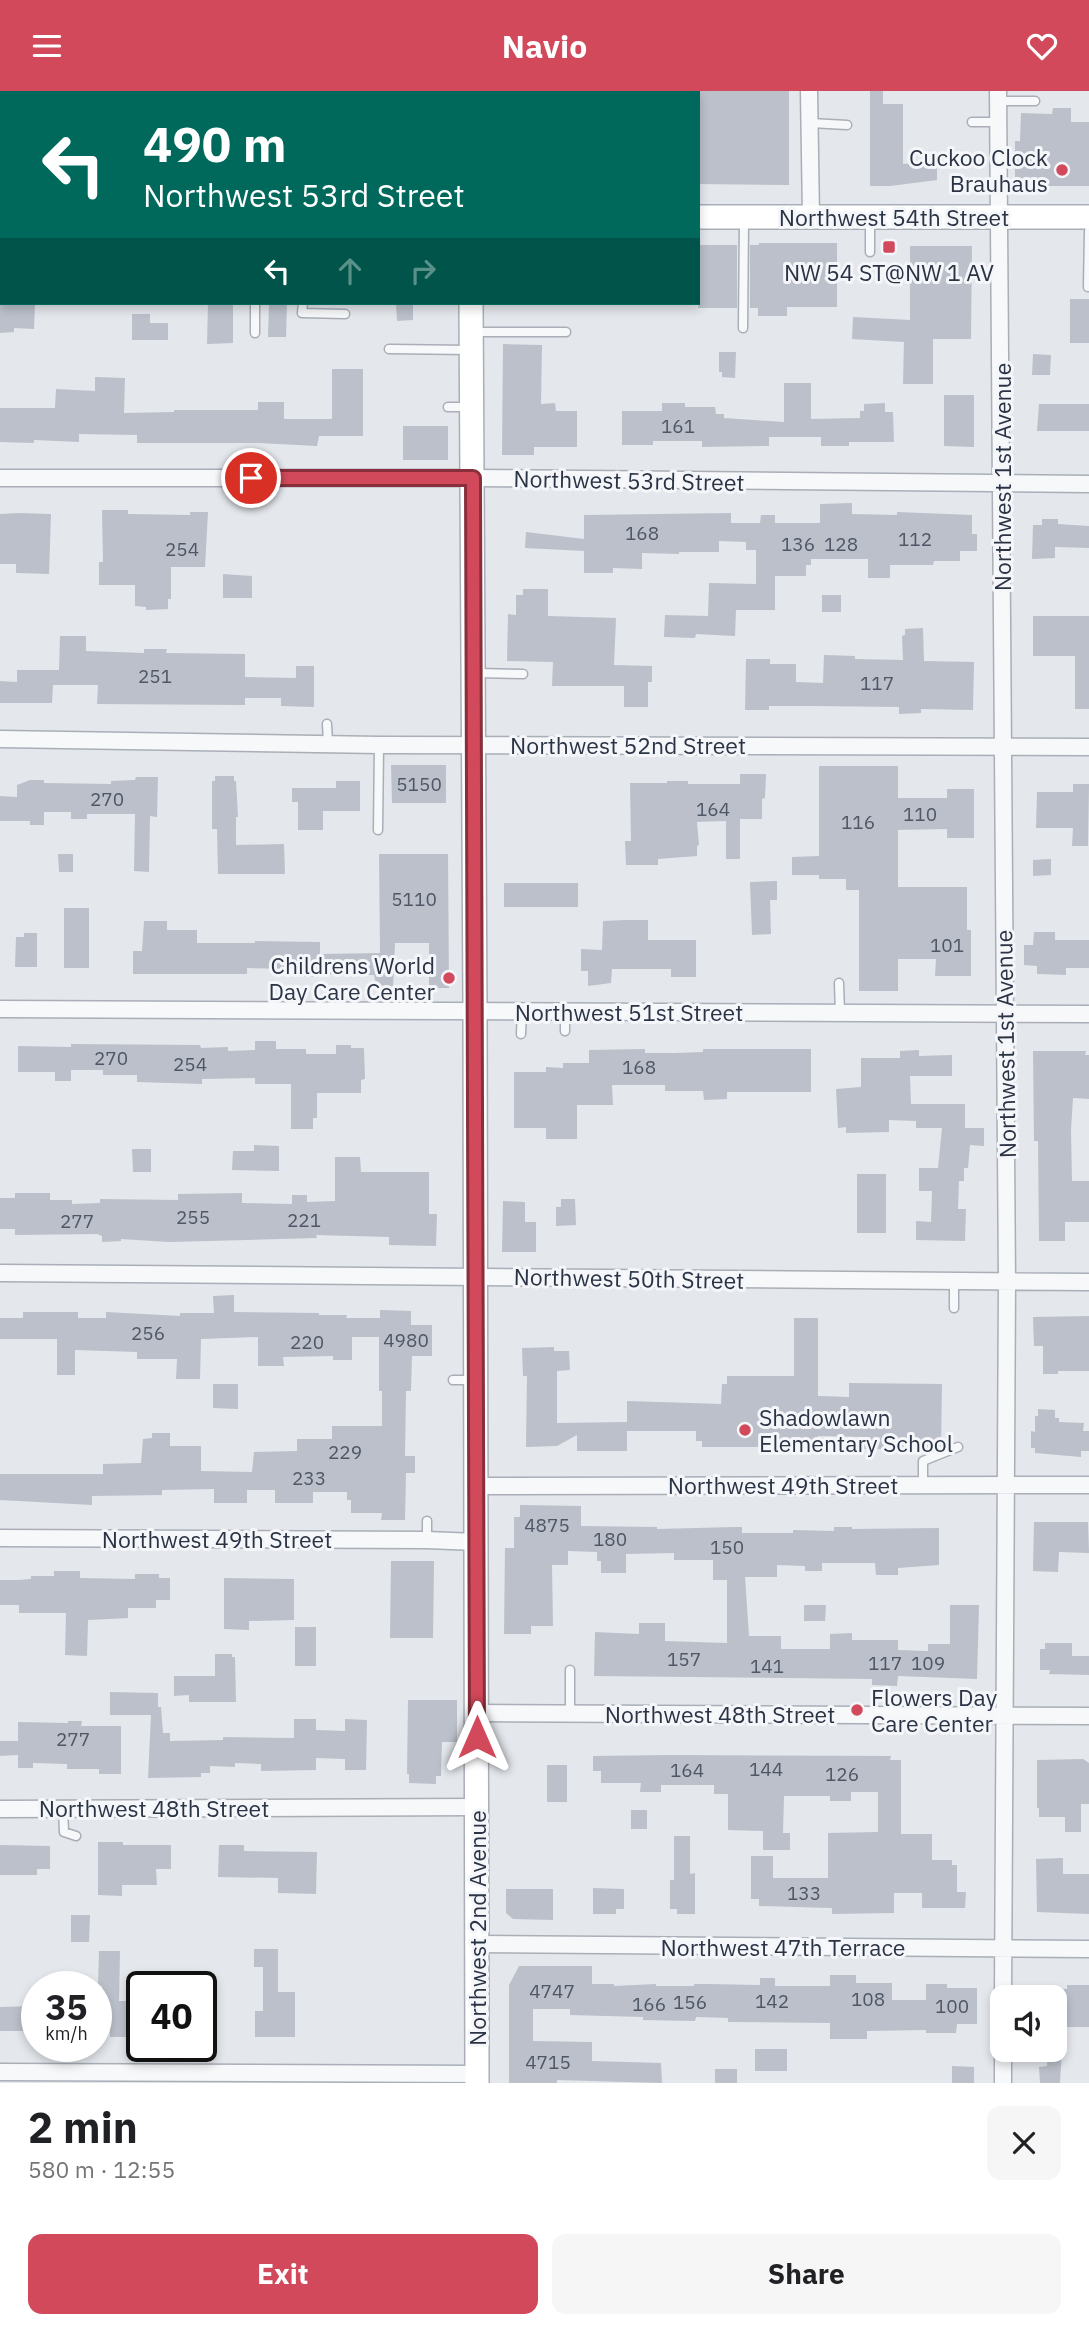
<!DOCTYPE html>
<meta charset="utf-8">
<style>
body{margin:0;font-family:"IBM Plex Sans",sans-serif;background:#f6f6f6;color:#202124;height:100vh;display:flex;flex-direction:column;font-size:26px;white-space:nowrap}
*{box-sizing:border-box;margin:0}
p{font-size:23px;color:#757577}
.icon{flex:none;width:38px;height:38px;fill:none;stroke:currentColor;stroke-width:2;stroke-linecap:round;stroke-linejoin:round}
.map{position:relative;height:1992px;overflow:hidden}
.side{display:flex;flex-direction:column;background:#fff;flex:1}
.side>*{flex:none}
.guide{position:absolute;left:0px;top:0px;width:700px;height:214px;box-shadow:0 4px 10px #0003;background:#00695c;color:#fff;overflow:hidden}
.controls{position:absolute;left:990px;top:1894px;display:grid;gap:14px}
.controls a{display:grid;place-items:center;width:77px;height:77px;border-radius:14px;background:#fff;box-shadow:0 4px 10px #0003;font-size:35px}
.speed{position:absolute;left:21px;top:1880px;display:flex;gap:14px;font-size:35px;font-weight:700;text-align:center}
.speed>*{display:grid;place-content:center;width:91px;height:91px;border-radius:50%;background:#fff;box-shadow:0 4px 10px #0003;line-height:1}
.speed small{font-size:18px;font-weight:400}
.speed .limit{border:4px solid #111;border-radius:10px;background:#fff;color:#111}
.pin{position:absolute;display:grid;place-items:center;width:60px;height:60px;color:#fff;margin:-30px;border:4px solid #fff;border-radius:50%;box-shadow:0 2px 7px #0007}
.me{position:absolute;width:77px;margin:-38px;rotate:0deg;stroke-linejoin:round;filter:drop-shadow(0 0 5px #0008)}
.turn{display:flex;align-items:center;gap:24px;height:147px;padding:0 28px;font-size:32px}
.turn .icon{width:91px;height:91px;stroke-width:2.5}
.turn b{display:block;font-size:49px;line-height:60px}
.lanes{display:flex;align-items:center;height:66px;padding:0 28px;background:#0003;justify-content:center;gap:35px;direction:ltr}
.lanes .off{opacity:.35}
.round{display:grid;place-items:center;flex:none;width:74px;height:74px;border-radius:14px;background:#f6f6f6}
.head{display:flex;align-items:center;justify-content:space-between;height:119px;padding:0 28px}
h1{font-size:42px;font-weight:700;line-height:52px}
.cta{display:flex;gap:14px;margin-top:auto;padding:14px 28px}
.cta a{flex:1;height:80px;border-radius:14px;background:#d1495b;color:#fff;font-size:28px;font-weight:700;line-height:80px;text-align:center}
.cta a+a{background:#f6f6f6;color:#202124}
header{display:flex;justify-content:space-between;align-items:center;height:91px;padding:0 28px;background:#d1495b;color:#fff;font-size:32px;font-weight:700}
.map>svg:first-child{display:block}
</style>
<header><svg class="icon" aria-label="menu" viewBox="0 0 24 24"><path d="M4 6h16M4 12h16M4 18h16"/></svg>Navio<svg class="icon" aria-label="heart" viewBox="0 0 24 24"><path d="M12 20l-8-8c-3-5 5-10 8-4 3-6 11-1 8 4z"/></svg></header>
<div class="map">
<svg width="1089" height="1992" viewBox="0 0 1089 1992">
<rect width="100%" height="100%" fill="#e4e7ec"/>
<path fill="#bbc0ca" d="M698,0h91v94l-91,-1z
M870,0h13v13h20v60l34,-2v18l-47,6h-20z
M1053,17h18v14h18v64h-64l-10,-8v-37h5l1,-28 31,1z
M759,152h78v64h-50v9h-29v-8h-8v-63h9z
M698,154h39v63h-39z
M910,155h62l-1,93h-38v45h-30l1,-42 -52,-3 1,-22 57,3z
M1070,208h19v44h-19z
M0,212h35l-1,26 -20,-1v4l-14,1z
M208,212h25v40l-26,1z
M269,212h18l-1,34h-18z
M396,212h17v17l-16,1z
M132,223h18v9h18v17h-36z
M503,253l39,1 -1,59 14,-1 1,8h21v36h-43v8h-32z
M719,261h17l-1,26 -13,-1v-5h-3z
M1033,263l18,1 -1,20h-18z
M332,278h31v67h-44l-2,10 -59,-3h-121v-8l-58,-1v8l-45,-2v3l-34,-1v-34h55l1,-19 39,2v-14l30,1 -1,35 50,-1v-2h84v-8h26v17h48z
M784,292h27v36l49,-1v-7h4v-7l21,-1v9h8l1,30h-45v4h-28v-9h-52v9l-67,1v-6h-49v4h-31v-34h40v-8h23v4h30l1,7h8v4l60,4z
M944,304h30v52l-30,-1z
M1039,313h50v27h-52z
M403,335h45v34h-45z
M852,412v11l45,1v-3l75,3v19h5v17h-17v10h-26l-1,4h-43v13h-22v-19h-57v6h-5v11h-31v34h-39l-1,26 -39,-2 -1,4 -31,-1 1,-22 43,1 1,-33 47,1v-34h-10v-8l-27,-1v11h-40v2l-37,-1v16l-29,-1v5h-29v-30v8l-59,-3 1,-16 58,7v-24l147,-2v10h29l1,-8h14v8h45v-19z
M102,419h26v4l62,1v-3h18l-3,55h-34v32h-3v10l-22,1v-3l-11,-1v-21h-36v-23h4z
M18,422l33,1 -2,60 -33,-1v-9h-16v-50z
M1042,428h16v5l31,2v22l-34,-1v11l-23,1 1,-34h9z
M223,483l29,2v22h-29z
M523,498h25v27l68,2 -2,47 38,1v16h-4v25h-24v-21h-72l1,-24 -46,-1 1,-47 8,1v-20h7z
M822,504h19v17h-19z
M1033,525h56v93h-14v-53h-42z
M923,537l1,33 50,1 -1,48 -52,-1v4l-22,1v-7l-85,-1h-45v4h-24l1,-51h24v5h26v18l27,1 1,-28 31,1v3l48,1 -1,-24 3,-1v-6z
M60,545h26v15l58,2v-4h23l-1,4 79,1v23l51,1v-12h18v41l-33,-1v-8h-36v7l-148,-1 1,-19h-45l-1,18h-52v-22l17,1v-12h42z
M391,674h55v38h-54z
M819,675h79v32h49v-9h27v49h-27v-9l-49,1v57h69v43h4v46h-36l1,-17h-38v32h-39v-101h-13v-11h-27v-4h-27v-18l27,-1z
M740,683h26l-1,24 -3,1v20h-22v40h-14v-38l-29,1 2,23 -2,1v10l-39,3v6h-32l-1,-24h6l-1,-58h37v-2h21v3h52z
M215,685h19v5h2l2,36h-2v28l48,-1 1,30h-67l-1,-45h-5v-48h3z
M136,686h22l-1,40 -7,-1 -1,56 -15,-1 1,-57h-48v5h-16v-7h-27v13h-14v-4h-30v-25l17,1v-12l13,-5h14v3l67,1v-3l24,-1z
M336,690h24v30h-37v19h-25v-28h-6v-14h44z
M1073,693h16l-1,62h-16l1,-18h-37l1,-36h36z
M58,763h15v18h-14z
M379,763h69l1,134h-20v-45h-34l-2,46 -16,-1 -3,-13 -56,-1v3l-21,-1v-7l-50,-1v6h-114v-23h9l2,-30h23v9h30v13h58v-2l65,1v12l60,-1z
M1051,768v16l-18,1v-16z
M777,790v19h-7l1,34 -19,1 -2,-53z
M504,792h74v24h-74z
M64,817h25v60h-25z
M625,829h23v20h48v37h-25v-8h-59l-1,14 -23,3v-15h-7v-22l21,1 1,-29z
M1034,841h21v8h34v28h-23v7l-29,-1v-8l-13,-1v-20h9z
M24,842h13v34h-22l1,-30h8z
M255,950h21v8h30v5h30v-9h15v3h13l1,31 -4,1v13h-44v25h-4v11h-22v-45h-36v-6l-53,1v5l-65,-2v-7h-34v-5h-32v11h-16v-9h-37v-26l53,1v-3l129,1 1,3 27,-1v4l27,-1z
M645,958v4h29l29,-1v-3h108v43h-84v7l-23,1 -1,-9h-38v-6h-53l1,20h-36v34h-31v-11h-32v-56h32v-5l17,1v-5h26v-13z
M919,959v6l33,-1v21h-42l1,28h54v24h19v18l-14,-1 -2,23h-4v13h-5l-1,28h8l-1,32 -49,-1v-19l15,1 1,-31h-13v-23h19l4,-40h-26v-7l-27,-1v12l-43,1v-6l-8,1 -2,-39 25,-2v-29h39v-7z
M1033,960h53l-1,4h4v44l-16,-1 -2,32 1,51h17v41h-24v19h-26l-1,-100h-4z
M254,1054l25,1v25l-47,-1 1,-19h21z
M132,1058h19v23h-18z
M335,1066h25l1,15h68v42h8l-1,32 -47,-1v-8l-73,-2 1,3 -148,4 -48,-3v2l-19,1v-6l-5,-2 -82,1v-6h-15v-31h15v-5h35v7h22v4l28,-1v-4l78,1v-6l64,-1v10l50,1v-9h15v7l28,-1z
M857,1083h29v59h-29z
M561,1108h14l1,26 -20,1v-19h5z
M503,1110l22,1v20h11v30h-34z
M234,1204v17l85,1v2h28l-1,3h34v-8l31,1v14h21v31h-20l-1,35h-5l-1,65h10v17h-9l-1,47h-24l1,-7h-31v-13h-4v-8h-34v11h-38v-13h-28v13h-33v-14l-52,1v5l-70,1v9l-92,-5v-26h103v-10l38,-1 2,-24 9,-1v-5h18v13h31v25l51,1 2,-20 43,-1v-12h35v-13h50v-35h-3v-54h-27v23h-19v-4l-50,1 1,9h-26v-29l-57,2 -1,40h-24l1,-20h-40v-7l-62,-2v25h-18v-36h-57v-21h23v-6h55v6h28v-6l74,4v-3h34l-1,-17z
M1089,1225v55h-31v3h-15v-28h-9l-1,-29z
M794,1227h24v78l31,1v-14l93,1 -1,63 -6,2h-71v-12l-46,-1 1,11h-117v-6h-6v-10h-69v20h-50v-16l-20,11 -31,1 1,-71h-4l-1,-28 32,-1v4h15l1,19 -13,1v52l70,-1v-21l94,3 1,-20h5v-8h67z
M213,1293h25v25l-25,-1z
M1038,1318l17,1v8h4v4l25,1 -1,8h6v20h-8v6l-46,-4v-5h-4v-17l4,1v-16h3z
M520,1414l61,1v20l76,1v2l78,-2h7v6h51v-3l41,1v-4h18v2l87,-1v37l-41,3v7h-22l-1,-12h-53v8h-17v-5l-28,-1v12h-32l4,59h32v13h49v-15l22,-1v7h46v10l30,1v-7h22v-39h29l-2,74 -79,-3 -1,10 -25,-1v-6l-278,-3 1,-44 44,2v-11h26v18l62,2v-63h-14v-20h-39v-7l-48,1v19h-25v-12h-4v-9l-29,-1v14h-16l1,61h-22v8h-27l1,-86h9v-31h6z
M1034,1431h54l1,31 -30,-1 -1,20 -25,-1z
M391,1470h43l-1,77h-43z
M54,1480h26v7l55,1v-5h24v4h11v22h-14v8h-28v10l-40,2 -1,36 -22,-1 1,-42h-47v-8h-19v-25h19l12,-1v-3h23z
M224,1487l70,1v41l-45,1v9l-25,-1z
M804,1514h22l-1,16h-21z
M295,1536h21v39h-21z
M1045,1552h27v13h17v19l-40,-1 1,-4h-10v-21h5z
M215,1563h17v3h3l1,45h-47v-7l-15,1v-20h41z
M110,1601l48,1v14h3l2,26h7v8l53,-1v-3l71,1v-19h22v11l29,1v-12l22,1 -1,50h-21v-11l-29,-1v12l-55,1v-7l-26,-1v4l-25,-1v7h-9v4l-53,1 3,-63h-41z
M408,1609h49v42h-15l-1,34h-5v8l-27,-1v-9h-2z
M68,1630h14l-1,5h40v48h-22v-5h-32v-5l-34,-1v5h-15v-13l-18,1v-15h18v-19l50,1z
M672,1664l219,1 -1,4h11v74h31v26h20v5h5v27h9l-1,16h-43v-15h-28v20l-62,1v-6l-73,-2v-7h-8v-43h22v22h55v-45l50,-1v-40h-27v9h-21v-5h-46l-1,37h7v17h-27v-19l-35,-1v-36h-14v-9h-53v7h-21l1,-9h-40v-12h-8v-15z
M1083,1668l6,4v41h-8v28h-16v-15h-26v-9h-2v-48z
M547,1674h20v37h-20z
M631,1719h16v19h-16z
M674,1745h16v38l5,-1v41h-18v-5h-7v-29h4z
M98,1751h25v3h48v24h-15l1,16h-35v11l-24,-1z
M0,1754l50,1v23h-13v6h-37z
M219,1754h25v6l73,1 -1,42 -38,-1v-15l-60,-1z
M1063,1767v16h26v40l-52,-2 -1,-53z
M593,1797l31,1v20h-8v5h-23z
M506,1798h47v31l-40,-1 -7,-6z
M71,1824h19l-1,27h-18z
M254,1858h24v43h17v45h-40v-26h8v-44h-9z
M99,1860h21l-1,50h11v4h12v32h-32v-6h-8v-45h-4z
M519,1875h73v18h22v2l42,-2v2h38v-2h13l53,1v-7h15v8h55v-11h26v8h36v17h34v-16h21v4h30v36h-20l-1,9h-30v-3l-59,1v8h-37v-16l-102,-1v-4l-32,-1 -1,4 -52,-1v-3l-73,-2v-6h-37v32l59,1v19l69,2 1,20 -105,-3v3h-48v-98z
M1067,1894h22v42h-34v-38h12z
M37,1915v25h-37v-24z
M755,1958h32v22h-32z
M1048,1958h14l-2,34h-20l-1,-16 8,-1z
M952,1975l22,1v16h-22z
M715,1978h22v14h-22z"/>
<g fill="none" stroke-linecap="round" stroke-linejoin="round">
<g stroke="#a9aeb7" stroke-width="11">
<path id="lane" d="M999,10h36
M972,31h27
M810,32l37,2
M870,129v32
M1088,196l1,-56
M303,212l-1,10 43,1
M743,237l1,-108
M474,241h92
M255,242v-30
M389,258l81,1
M448,316h22
M477,582l46,1
M327,633l1,20
M378,739l1,-85
M839,892l1,30
M565,940v-20
M521,943l1,-23
M954,1190v27
M453,1289h20
M923,1393v-23l35,-14
M427,1449v-19
M570,1579v43
M63,1717l1,24 12,4"/>
</g>
<g stroke="#a9aeb7" stroke-width="19">
<path id="street" d="M645,0v2
M809,0l2,126
M998,0l9,1191 -4,715
M0,387h473l616,6
M0,648l379,6 710,2
M0,918l1089,5
M0,1182l1089,9
M476,1395l613,-1
M0,1447l427,2 49,2
M477,1622l612,3
M0,1718l477,-2
M477,1853l612,5
M0,1981l477,2
M1003,1992v-34"/>
</g>
<g stroke="#a9aeb7" stroke-width="26">
<path id="secondary" d="M469,0v2
M0,120h2
M698,126h391
M471,212l4,707 2,1073"/>
</g>
<use href="#lane" stroke="#f7f8fa" stroke-width="8"/>
<use href="#street" stroke="#f7f8fa" stroke-width="16"/>
<use href="#secondary" stroke="#fff" stroke-width="23"/>
</g>
<g fill="none" stroke-linecap="round" stroke-linejoin="round">
<g stroke="#882f3b" stroke-width="18">
<path id="route" d="M251,387h222l4,1259"/>
</g>
<use href="#route" stroke="#d1495b" stroke-width="12"/>
</g>
<g fill="#d1495b" stroke="#f4f6f9" stroke-width="2.5">
<circle cx="1062" cy="79" r="7"/>
<rect x="882" y="149" width="14" height="14" rx="3.5"/>
<circle cx="449" cy="887" r="7"/>
<circle cx="745" cy="1339" r="7"/>
<circle cx="857" cy="1619" r="7"/>
</g>
<g text-anchor="middle" dominant-baseline="central" stroke-width="6" stroke-linejoin="round" paint-order="stroke">
<g font-size="19" fill="#4f5766">
<text x="678" y="335">161</text>
<text x="642" y="442">168</text>
<text x="915" y="448">112</text>
<text x="798" y="453">136</text>
<text x="841" y="453">128</text>
<text x="182" y="458">254</text>
<text x="155" y="585">251</text>
<text x="877" y="592">117</text>
<text x="419" y="693">5150</text>
<text x="107" y="708">270</text>
<text x="713" y="718">164</text>
<text x="920" y="723">110</text>
<text x="858" y="731">116</text>
<text x="414" y="808">5110</text>
<text x="947" y="854">101</text>
<text x="111" y="967">270</text>
<text x="190" y="973">254</text>
<text x="639" y="976">168</text>
<text x="193" y="1126">255</text>
<text x="304" y="1129">221</text>
<text x="77" y="1130">277</text>
<text x="148" y="1242">256</text>
<text x="406" y="1249">4980</text>
<text x="307" y="1251">220</text>
<text x="345" y="1361">229</text>
<text x="309" y="1387">233</text>
<text x="547" y="1434">4875</text>
<text x="610" y="1448">180</text>
<text x="727" y="1456">150</text>
<text x="684" y="1568">157</text>
<text x="885" y="1572">117</text>
<text x="928" y="1572">109</text>
<text x="767" y="1575">141</text>
<text x="73" y="1648">277</text>
<text x="766" y="1678">144</text>
<text x="687" y="1679">164</text>
<text x="842" y="1683">126</text>
<text x="804" y="1802">133</text>
<text x="552" y="1900">4747</text>
<text x="868" y="1908">108</text>
<text x="772" y="1910">142</text>
<text x="690" y="1911">156</text>
<text x="649" y="1913">166</text>
<text x="952" y="1915">100</text>
<text x="548" y="1971">4715</text>
</g>
<g font-size="23" fill="#2b3445" stroke="#f4f6f9" text-anchor="end">
<text x="1048" y="66">Cuckoo Clock<tspan x="1048" dy="26">Brauhaus</tspan></text>
<text x="889" y="181" text-anchor="middle">NW 54 ST@NW 1 AV</text>
<text x="435" y="874">Childrens World<tspan x="435" dy="26">Day Care Center</tspan></text>
<text x="759" y="1326" text-anchor="start">Shadowlawn<tspan x="759" dy="26">Elementary School</tspan></text>
<text x="871" y="1606" text-anchor="start">Flowers Day<tspan x="871" dy="26">Care Center</tspan></text>
</g>
<g font-size="23" fill="#2b3445" stroke="#f4f6f9">
<text x="894" y="126">Northwest 54th Street</text>
<text transform="translate(1002 386) rotate(-90)">Northwest 1st Avenue</text>
<text transform="translate(629 389) rotate(1)">Northwest 53rd Street</text>
<text x="628" y="654">Northwest 52nd Street</text>
<text x="629" y="921">Northwest 51st Street</text>
<text transform="translate(1005 953) rotate(-91)">Northwest 1st Avenue</text>
<text transform="translate(629 1187) rotate(1)">Northwest 50th Street</text>
<text x="783" y="1394">Northwest 49th Street</text>
<text x="217" y="1448">Northwest 49th Street</text>
<text x="720" y="1623">Northwest 48th Street</text>
<text x="154" y="1717">Northwest 48th Street</text>
<text transform="translate(477 1837) rotate(-90)">Northwest 2nd Avenue</text>
<text x="783" y="1856">Northwest 47th Terrace</text>
</g>
</g>
</svg>
<div class="controls">
<a><svg class="icon" aria-label="sound" viewBox="0 0 24 24"><path d="M4 9h4l5-4v14l-5-4H4zM17 9q2 3 0 6"/></svg></a>
</div>
<div class="speed"><div>35<small>km/h</small></div><div class="limit">40</div></div>
<div class="pin" style="left:251px;top:387px;background:#d93025"><svg class="icon" aria-label="arrive" viewBox="0 0 24 24"><path d="M6 21V4h12l-3 4 3 4H6"/></svg></div>
<svg class="me" style="left:477px;top:1646px" viewBox="-20 -20 40 40"><path d="M0-17L14 15 0 8-14 15z" fill="#d1495b" stroke="#fff" stroke-width="4"/></svg>
<div class="guide">
<div class="turn"><svg class="icon" aria-label="left" viewBox="0 0 24 24"><path d="M17 20v-9H6M10 6l-5 5 5 5"/></svg><div><b>490 m</b>Northwest 53rd Street</div></div>
<div class="lanes"><svg class="icon" aria-label="left" viewBox="0 0 24 24"><path d="M17 20v-9H6M10 6l-5 5 5 5"/></svg><svg class="icon off" aria-label="ahead" viewBox="0 0 24 24"><path d="M12 20V5M6 11l6-6 6 6"/></svg><svg class="icon off" aria-label="right" viewBox="0 0 24 24"><path d="M7 20v-9h11M14 6l5 5-5 5"/></svg></div>
</div>
</div>
<section class="side">
<div class="head"><div><h1>2 min</h1><p>580 m · 12:55</p></div><a class="round"><svg class="icon" aria-label="close" viewBox="0 0 24 24"><path d="M6 6l12 12M18 6L6 18"/></svg></a></div>
<div class="cta"><a>Exit</a><a>Share</a></div>
</section>
